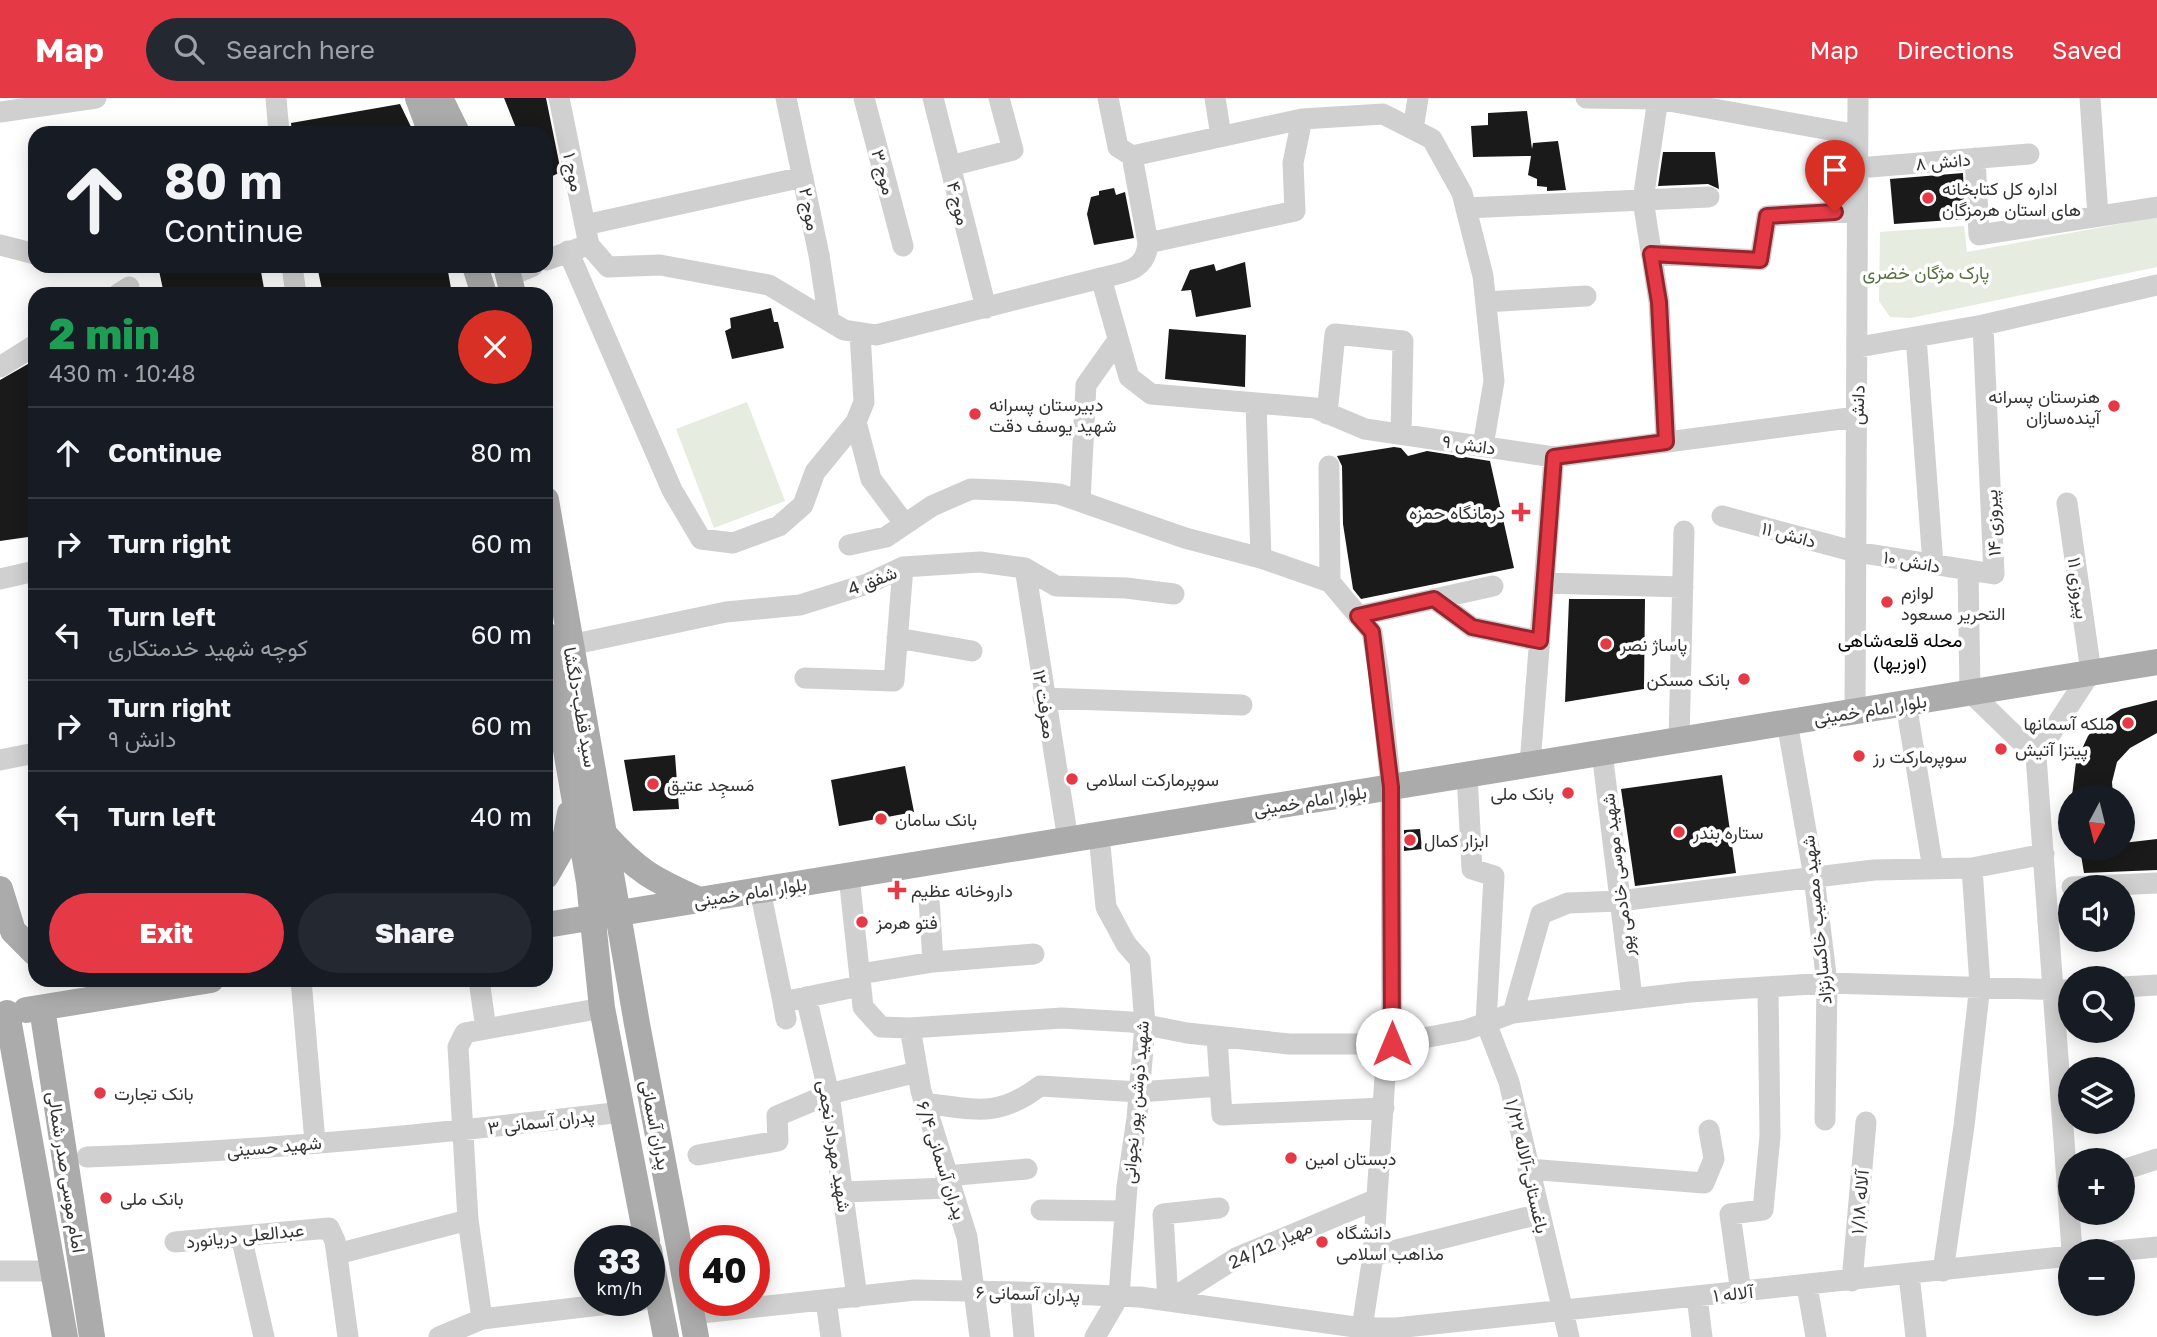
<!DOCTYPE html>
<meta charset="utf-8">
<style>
body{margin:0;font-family:"Golos Text",Vazirmatn,sans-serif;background:#242831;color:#f1f3f6;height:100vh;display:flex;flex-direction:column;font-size:26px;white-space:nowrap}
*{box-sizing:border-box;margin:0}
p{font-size:23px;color:#9ea1a6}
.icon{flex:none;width:38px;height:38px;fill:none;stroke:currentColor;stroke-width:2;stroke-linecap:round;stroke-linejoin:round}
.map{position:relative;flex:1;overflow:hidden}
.sheet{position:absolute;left:28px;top:189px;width:525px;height:700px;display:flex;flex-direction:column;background:#171b24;border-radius:21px;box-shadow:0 4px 18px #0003}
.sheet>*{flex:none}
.banner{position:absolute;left:28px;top:28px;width:525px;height:147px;border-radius:21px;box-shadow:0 4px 18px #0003;background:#171b24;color:#f1f3f6;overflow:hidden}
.needle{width:46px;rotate:187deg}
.tools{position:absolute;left:2058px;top:686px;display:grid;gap:14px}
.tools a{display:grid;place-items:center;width:77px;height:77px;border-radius:50%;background:#171b24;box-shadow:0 4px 18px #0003;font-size:35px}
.speed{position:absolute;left:574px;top:1127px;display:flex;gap:14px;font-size:35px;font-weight:700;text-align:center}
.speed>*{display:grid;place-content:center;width:91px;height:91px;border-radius:50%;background:#171b24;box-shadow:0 4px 18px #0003;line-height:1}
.speed small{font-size:18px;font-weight:400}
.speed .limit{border:10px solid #d22;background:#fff;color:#111}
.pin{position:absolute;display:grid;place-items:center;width:60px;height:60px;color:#fff;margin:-72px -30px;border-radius:50% 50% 50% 0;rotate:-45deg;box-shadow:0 0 7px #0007}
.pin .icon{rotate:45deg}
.me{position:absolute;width:77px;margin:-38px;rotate:0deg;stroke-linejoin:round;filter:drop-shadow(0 0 5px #0008)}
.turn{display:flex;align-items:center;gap:24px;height:147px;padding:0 21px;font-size:32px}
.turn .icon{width:91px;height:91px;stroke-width:2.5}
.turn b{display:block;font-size:49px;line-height:60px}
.round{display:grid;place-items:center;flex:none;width:74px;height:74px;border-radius:37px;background:#242831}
.head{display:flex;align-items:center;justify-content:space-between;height:119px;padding:0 21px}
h1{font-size:42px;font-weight:800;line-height:52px;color:#1e9e55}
.cta{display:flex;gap:14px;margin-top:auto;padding:14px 21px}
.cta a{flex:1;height:80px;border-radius:42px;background:#e63946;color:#fff;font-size:28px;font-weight:800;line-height:80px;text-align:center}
.cta a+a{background:#242831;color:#f1f3f6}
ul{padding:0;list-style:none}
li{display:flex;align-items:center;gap:21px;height:91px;padding:0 21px;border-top:2px solid #363941}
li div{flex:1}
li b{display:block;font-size:26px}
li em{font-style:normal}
header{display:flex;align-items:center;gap:42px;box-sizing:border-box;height:98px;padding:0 35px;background:#e63946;color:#fff}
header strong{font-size:33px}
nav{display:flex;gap:38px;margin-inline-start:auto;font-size:24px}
.search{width:490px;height:63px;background:#242831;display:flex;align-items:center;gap:18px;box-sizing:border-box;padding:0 24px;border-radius:38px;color:#9ea1a6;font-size:26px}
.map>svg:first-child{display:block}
</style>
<header>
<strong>Map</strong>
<div class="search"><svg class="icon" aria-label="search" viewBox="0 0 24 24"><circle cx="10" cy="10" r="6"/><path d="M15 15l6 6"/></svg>Search here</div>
<nav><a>Map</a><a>Directions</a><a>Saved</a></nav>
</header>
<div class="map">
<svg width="2157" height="1239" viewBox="0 0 2157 1239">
<rect width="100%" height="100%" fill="#fff"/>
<path fill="#e6ecdf" d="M2157,119v50l-246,51 -21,-1 -11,-16 1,-69 84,-6 3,26z
M747,304l38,99 -71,27 -38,-99z"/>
<path fill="#1a1a1a" d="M504,0h42l15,74 -15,7v-46h-28z
M400,6l14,29h-122l-1,-10z
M1527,13l5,38 1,-6 25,-2 8,49 -19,1v-4l-10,-1v-7l-9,-4 3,-19 -58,1 -2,-31 17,-1v-12z
M1663,54h52l4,37 -11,-5 -50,2z
M1963,75l2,46 -71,5 -4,-45z
M1114,90l2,7 9,-3 9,46 -40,7 -7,-31 4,-17 8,-2v-4z
M1245,164l6,45 -55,10 -5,-27 -10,1 9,-21 24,-6 2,7z
M158,168h102l5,28h-101z
M317,168h130l5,28h-129z
M771,210l3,14h4l6,26 -52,11 -7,-28 6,-3 -1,-10z
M1169,231l77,6 -1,52 -80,-8z
M35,262v176l-35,5v-161z
M1394,349l7,1 7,8 19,-5 63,10 24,107 -153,31 -8,-10 -10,-65 -1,-58 -5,-10z
M1569,501h76l-1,90 -79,13z
M2157,602v33l-27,15 -13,14 -5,20 1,14h-41l4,-34 12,-26 9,-11 24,-16z
M675,657l4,54 -46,2 -9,-51z
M905,668l9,46 -75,14 -8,-46z
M1722,677l14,98 -101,13 -14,-97z
M1420,731l2,20 -18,2v-21z
M2157,741v31l-73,3 -4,-24h43v-6z"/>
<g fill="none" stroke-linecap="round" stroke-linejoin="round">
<path stroke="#d0d0d0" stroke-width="21" d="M276,0l3,35
M559,0l30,147 19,22 52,-2 109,20 75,45 32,5 225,-57 28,99 22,17 164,14 50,21 189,28 302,-40
M786,0l33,157 10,66
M864,0l39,148
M933,0l53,210
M1108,0l10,49 14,9
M1215,0l6,38
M1586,0l72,1 200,36
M2090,0l8,118
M1658,1l-15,101 16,102 7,140
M0,14l96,-14
M1413,31l5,-31
M1975,60l4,77 178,-28
M950,68l63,-16 -14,-52
M1858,70l171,-14
M1466,110l243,-11
M585,127l218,-48
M1148,145l147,-32 -2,-48 9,-44
M0,147l35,9
M568,153l104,239 29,49 32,4 46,-17 24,-21 12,-33 41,-50 8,-20 -4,-69
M1651,156l109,6 7,-44 90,-5
M546,162l34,-12
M292,168l4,28
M509,178l24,-10
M1101,180c24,-6 45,-7 47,-35l-16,-87 170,-37 81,-5 49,25 30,54 21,83 11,105 -11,65
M118,196l11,-7
M1486,204l100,-6
M1916,239l17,227
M1859,249l124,-22 174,-40
M0,269l35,-22
M1256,306l5,154
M1327,316l8,-80 68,7 -2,93
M856,324l15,57 33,44
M1329,368l1,116
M1080,403l6,-116 32,-45
M2067,405l24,169 -55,84 36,495
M1722,418l134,36 138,22 -11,-249
M849,447l37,-8 46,-31 39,-17 52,2 36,3 126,44 76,20 69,24 42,50 7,42 12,113 1,257 -7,33 -12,179 -11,72
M1025,470l43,272
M1968,472l2,122 66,64
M0,481l35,-8
M1544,485l139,4
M1434,501l38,28 68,14
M1358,518l135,-30
M897,540l75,13
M570,547l156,-33 74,-7 67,-21 36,-17 77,-5 45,6 31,18 70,2 48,6
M805,580l89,3 9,-114
M1043,600l199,7
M1906,605l27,166
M1855,613l3,-613
M1787,624l27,155 13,106 -2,137
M1679,642l5,-209
M1602,654l30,245
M0,662l35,-7
M1530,666l24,-307
M1467,676l5,95 22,7 -8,147 23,59 60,255
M849,778l14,131 18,20 29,1 152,-10 69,4 56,11 102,11h103l74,-14 47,-17 177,-21 137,-9 243,7
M2072,789l85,-4
M760,792l23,112
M929,801l4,63
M860,876l73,-12 101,-8
M301,882l14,162
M479,882l7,49 -21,4 -7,14 10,173 14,99
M2123,889l34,-2
M806,899l23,97 28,203
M1513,915l28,-99 27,-11 51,-2 255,-31 98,-2 72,-14
M786,921l-3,-17 77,-16
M910,930l11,63 46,146 13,100
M486,931l116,-21
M1217,939l5,78 162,-7
M924,1005c50,6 73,16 116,-17l99,6 81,-6
M698,1057l80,-14 -1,-25 52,-22 88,-22
M87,1059c179,-6 357,-24 535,-45
M1528,1071l176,14 10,-24 -5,-29
M2123,1072l34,-11
M946,1078l81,-7
M843,1094l106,-4
M1219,1110l-56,6 5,87 68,-43 141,-59
M1041,1112l84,1
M241,1138l23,101
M175,1144l154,-14 6,13 13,96
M2116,1153l41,-4
M337,1156l131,-34
M1373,1158l166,-42
M0,1173h55
M1943,1173l21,-145 16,-141 -8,-117
M1909,1177l7,62
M1852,1183l14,-159
M1807,1188l9,51
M1020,1194l4,45
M1741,1195l-11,-79 33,-4 7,-74 -2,-149
M1697,1199l5,40
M826,1202l5,37
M692,1216l223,-24 105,2 120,5 222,31h34l674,-72
M439,1239l43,-18 161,-19
M1095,1239l24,-41 8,-110 10,-68 8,-93 -5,-65 -14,-16 -20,-37 -7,-72"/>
<path stroke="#ababab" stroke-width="26" d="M418,0l13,35
M440,0l17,35
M475,168l9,28
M506,168l7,28
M546,402l91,524 59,313
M546,537l43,247 13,126 45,233
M604,736c33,37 50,46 95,66
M546,778l18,-31 6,-32
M0,791l13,42 22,22
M546,827l1611,-263
M42,910l50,329
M26,912l185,-30
M7,915l58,324
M649,1152l17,87"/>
</g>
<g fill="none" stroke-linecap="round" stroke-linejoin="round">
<g stroke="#96252e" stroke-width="18">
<path id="route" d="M1392,946l-1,-257 -19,-155 -14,-16 76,-17 38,28 68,14 14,-184 112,-15 -7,-140 -8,-48 109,6 7,-44 68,-4"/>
</g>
<use href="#route" stroke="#e63946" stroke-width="12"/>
</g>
<g fill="#e63946" stroke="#fff" stroke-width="2.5">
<circle cx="1928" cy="100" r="7"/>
<circle cx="2114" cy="308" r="7"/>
<circle cx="975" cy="316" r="7"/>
<path d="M1517.5 403.5h7v7h7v7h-7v7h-7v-7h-7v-7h7z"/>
<circle cx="1887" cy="504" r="7"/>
<circle cx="1606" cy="546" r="7"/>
<circle cx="1744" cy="581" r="7"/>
<circle cx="2128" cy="625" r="7"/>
<circle cx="2001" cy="651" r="7"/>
<circle cx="1859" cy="658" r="7"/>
<circle cx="1072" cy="681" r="7"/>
<circle cx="653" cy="686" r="7"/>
<circle cx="1568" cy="695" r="7"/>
<circle cx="881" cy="721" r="7"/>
<circle cx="1679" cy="734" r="7"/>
<circle cx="1410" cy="742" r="7"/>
<path d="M893.5 781.5h7v7h7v7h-7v7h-7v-7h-7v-7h7z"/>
<circle cx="862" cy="824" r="7"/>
<circle cx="100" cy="995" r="7"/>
<circle cx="1291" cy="1060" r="7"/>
<circle cx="106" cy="1100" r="7"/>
<circle cx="1322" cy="1144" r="7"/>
</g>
<g text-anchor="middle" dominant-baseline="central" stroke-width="7" stroke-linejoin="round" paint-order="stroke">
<g font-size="18" fill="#333" stroke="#fff">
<text transform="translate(1943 63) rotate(-5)">دانش ۸</text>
<text transform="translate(574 74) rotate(78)">موج ۱</text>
<text transform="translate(884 74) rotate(75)">موج ۳</text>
<text transform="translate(959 105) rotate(76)">موج ۴</text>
<text transform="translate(810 111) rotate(79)">موج ۲</text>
<text transform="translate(1857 307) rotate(-88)">دانش</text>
<text transform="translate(1469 346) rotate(8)">دانش ۹</text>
<text transform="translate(1992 425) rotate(-93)">پیروزی ۱۴</text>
<text transform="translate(1789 436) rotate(15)">دانش ۱۱</text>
<text transform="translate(1912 463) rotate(10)">دانش ۱۰</text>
<text transform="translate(872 482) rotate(-21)">شفق 4</text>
<text transform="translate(2079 490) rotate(82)">پیروزی ۱۱</text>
<text transform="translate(1045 606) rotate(81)">معرفت ۱۲</text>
<text transform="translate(581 609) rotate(80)">سید قطب-دلگشا</text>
<text transform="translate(1870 611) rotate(-9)">بلوار امام خمینی</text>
<text transform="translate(1310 702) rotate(-9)">بلوار امام خمینی</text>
<text transform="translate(1617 777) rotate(-97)">شهید موسی خادمی پور</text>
<text transform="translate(750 794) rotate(-9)">بلوار امام خمینی</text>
<text transform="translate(1816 822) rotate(-96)">شهید مصیب خاکسارنژاد</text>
<text transform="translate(1135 1004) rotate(-85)">شهید ذوشن پور نجوانی</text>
<text transform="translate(541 1023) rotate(-7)">پدران آسمانی ۳</text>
<text transform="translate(656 1027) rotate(79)">پدران آسمانی</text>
<text transform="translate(274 1048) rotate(-5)">شهید حسینی</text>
<text transform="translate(835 1048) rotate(81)">شهید مهرداد نجمی</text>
<text transform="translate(942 1062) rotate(72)">پدران آسمانی ۶/۴</text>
<text transform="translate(1528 1068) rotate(77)">باغستانی-آلاله ۱/۲۲</text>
<text transform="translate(67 1074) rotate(81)">امام موسی صدر شمالی</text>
<text transform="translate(1859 1104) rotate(-85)">آلاله ۱/۱۸</text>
<text transform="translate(245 1137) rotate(-6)">عبدالعلی دریانورد</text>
<text transform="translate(1270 1146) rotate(-25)">مهیار 24/12</text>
<text transform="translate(1028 1195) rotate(2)">پدران آسمانی ۶</text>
<text transform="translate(1733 1195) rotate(-6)">آلاله ۱</text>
</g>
<g font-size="18" fill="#333" stroke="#fff" text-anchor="start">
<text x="1942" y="90">اداره کل کتابخانه<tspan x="1942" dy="21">های استان هرمزگان</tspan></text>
<text x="2100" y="298" text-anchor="end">هنرستان پسرانه<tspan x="2100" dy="21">آینده‌سازان</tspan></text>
<text x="989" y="306">دبیرستان پسرانه<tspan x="989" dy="21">شهید یوسف دقت</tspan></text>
<text x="1505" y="414" text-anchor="end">درمانگاه حمزه</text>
<text x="1901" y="494">لوازم<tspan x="1901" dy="21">التحریر مسعود</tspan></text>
<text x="1620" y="546">پاساژ نصر</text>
<text x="1730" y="581" text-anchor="end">بانک مسکن</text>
<text x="2114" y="625" text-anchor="end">ملکه آسمانها</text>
<text x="2015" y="651">پیتزا آتیش</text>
<text x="1873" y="658">سوپرمارکت رز</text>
<text x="1086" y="681">سوپرمارکت اسلامی</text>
<text x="667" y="686">مَسجِد عتیق</text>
<text x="1554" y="695" text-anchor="end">بانک ملى</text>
<text x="895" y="721">بانک سامان</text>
<text x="1693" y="734">ستاره بندر</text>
<text x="1424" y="742">ابزار کمال</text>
<text x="911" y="792">داروخانه عظیم</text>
<text x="876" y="824">فتو هرمز</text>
<text x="114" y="995">بانک تجارت</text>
<text x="1305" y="1060">دبستان امین</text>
<text x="120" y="1100">بانک ملی</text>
<text x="1336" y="1134">دانشگاه<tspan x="1336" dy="21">مذاهب اسلامی</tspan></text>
</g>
<g font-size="18" fill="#56703f" stroke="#fff">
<text x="1926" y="174">پارک مژگان خضری</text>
</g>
<g font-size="19" fill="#000" stroke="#fff">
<text x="1900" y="541">محله قلعه‌شاهی<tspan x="1900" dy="22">(اوزیها)</tspan></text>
</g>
</g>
</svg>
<div class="tools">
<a><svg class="needle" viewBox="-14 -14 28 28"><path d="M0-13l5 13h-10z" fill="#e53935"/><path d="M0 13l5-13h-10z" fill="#9ea1a6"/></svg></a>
<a><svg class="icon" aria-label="sound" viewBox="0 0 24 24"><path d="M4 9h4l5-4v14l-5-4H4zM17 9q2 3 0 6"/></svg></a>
<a><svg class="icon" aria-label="search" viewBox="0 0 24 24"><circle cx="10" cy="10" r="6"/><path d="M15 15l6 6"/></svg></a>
<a><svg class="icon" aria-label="layers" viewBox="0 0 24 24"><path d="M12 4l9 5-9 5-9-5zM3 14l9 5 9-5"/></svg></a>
<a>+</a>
<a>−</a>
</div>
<div class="speed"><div>33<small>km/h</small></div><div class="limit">40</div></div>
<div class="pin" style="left:1835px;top:114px;background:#d93025"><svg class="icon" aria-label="arrive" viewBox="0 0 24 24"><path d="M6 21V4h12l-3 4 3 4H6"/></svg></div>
<svg class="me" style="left:1392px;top:946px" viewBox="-20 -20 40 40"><circle r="19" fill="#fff"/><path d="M0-13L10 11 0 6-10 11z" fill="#e63946"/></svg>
<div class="banner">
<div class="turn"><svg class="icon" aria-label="ahead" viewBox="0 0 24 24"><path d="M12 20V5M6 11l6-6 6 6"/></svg><div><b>80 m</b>Continue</div></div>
</div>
<section class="sheet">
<div class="head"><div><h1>2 min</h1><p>430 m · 10:48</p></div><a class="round" style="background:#d93025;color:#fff"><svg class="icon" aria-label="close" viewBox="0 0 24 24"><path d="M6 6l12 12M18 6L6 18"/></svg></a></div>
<ul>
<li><svg class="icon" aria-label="ahead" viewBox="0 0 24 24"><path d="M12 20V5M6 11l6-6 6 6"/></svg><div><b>Continue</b></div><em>80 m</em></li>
<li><svg class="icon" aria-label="right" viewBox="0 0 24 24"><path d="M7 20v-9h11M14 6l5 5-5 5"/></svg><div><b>Turn right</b></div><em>60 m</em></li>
<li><svg class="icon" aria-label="left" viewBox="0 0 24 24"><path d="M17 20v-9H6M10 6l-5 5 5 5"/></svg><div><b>Turn left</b><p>کوچه شهید خدمتکاری</p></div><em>60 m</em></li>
<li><svg class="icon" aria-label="right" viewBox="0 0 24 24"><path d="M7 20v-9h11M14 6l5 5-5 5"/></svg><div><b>Turn right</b><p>دانش ۹</p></div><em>60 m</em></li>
<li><svg class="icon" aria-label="left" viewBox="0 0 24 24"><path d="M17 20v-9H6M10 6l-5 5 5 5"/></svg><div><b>Turn left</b></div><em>40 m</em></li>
</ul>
<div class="cta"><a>Exit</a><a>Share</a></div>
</section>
</div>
